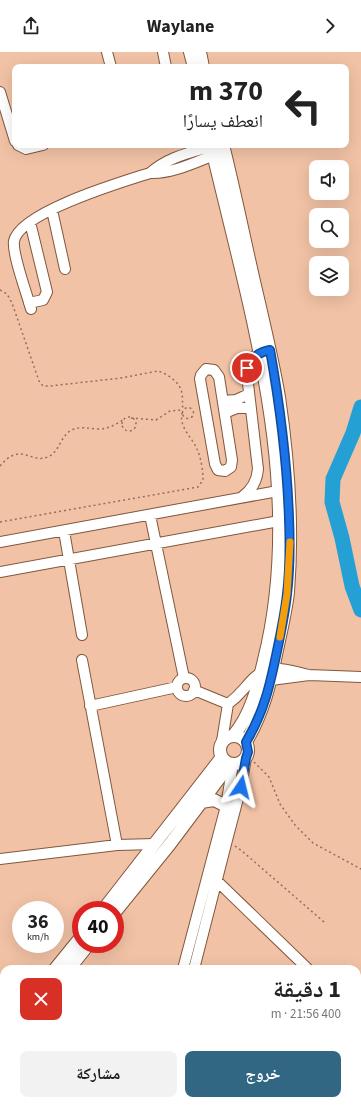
<!DOCTYPE html>
<html lang="ar">
<meta charset="utf-8">
<style>
body{margin:0;font-family:"Source Sans 3","Noto Naskh Arabic",sans-serif;background:#f2f2f2;color:#222;direction:rtl;height:100vh;display:flex;flex-direction:column;font-size:15px;white-space:nowrap}
*{box-sizing:border-box;margin:0}
p{font-size:13px;color:#767676}
.icon{flex:none;width:22px;height:22px;fill:none;stroke:currentColor;stroke-width:2;stroke-linecap:round;stroke-linejoin:round}
.map{position:relative;flex:1;overflow:hidden;direction:ltr}
.details{position:absolute;left:0px;top:913px;width:361px;height:140px;display:flex;flex-direction:column;background:#fff;border-radius:12px 12px 0 0;box-shadow:0 4px 16px #0002;direction:rtl}
.details>*{flex:none}
.banner{position:absolute;left:12px;top:12px;width:337px;height:84px;border-radius:8px;box-shadow:0 4px 16px #0002;direction:rtl;background:#fff;color:#222;overflow:hidden}
.fabs{position:absolute;left:309px;top:108px;display:grid;gap:8px}
.fabs a{display:grid;place-items:center;width:40px;height:40px;border-radius:8px;background:#fff;box-shadow:0 4px 16px #0002;font-size:20px}
.speed{position:absolute;left:12px;top:849px;display:flex;gap:8px;font-size:20px;font-weight:700;text-align:center}
.speed>*{display:grid;place-content:center;width:52px;height:52px;border-radius:50%;background:#fff;box-shadow:0 4px 16px #0002;line-height:1}
.speed small{font-size:10px;font-weight:400}
.speed .limit{border:6px solid #d22;background:#fff;color:#111}
.pin{position:absolute;display:grid;place-items:center;width:34px;height:34px;color:#fff;margin:-17px;border:2px solid #fff;border-radius:50%;box-shadow:0 1px 4px #0007}
.me{position:absolute;width:44px;margin:-22px;rotate:10deg;stroke-linejoin:round;filter:drop-shadow(0 0 3px #0008)}
.turn{display:flex;align-items:center;gap:14px;height:84px;padding:0 20px;font-size:18px}
.turn .icon{width:52px;height:52px;stroke-width:2.5}
.turn b{display:block;font-size:28px;line-height:34px}
.round{display:grid;place-items:center;flex:none;width:42px;height:42px;border-radius:8px;background:#f2f2f2}
.summary{display:flex;align-items:center;justify-content:space-between;height:68px;padding:0 20px}
h1{font-size:24px;font-weight:700;line-height:30px}
.button{display:flex;gap:8px;margin-top:auto;padding:8px 20px}
.button a{flex:1;height:46px;border-radius:8px;background:#326783;color:#fff;font-size:16px;font-weight:700;line-height:46px;text-align:center}
.button a+a{background:#f2f2f2;color:#222}
header{display:flex;justify-content:space-between;align-items:center;height:52px;padding:0 20px;background:#fff;font-size:18px;font-weight:700}
.map>svg:first-child{display:block}
</style>
<header><svg class="icon" aria-label="forward" viewBox="0 0 24 24"><path d="M9 5l7 7-7 7"/></svg>Waylane<svg class="icon" aria-label="share" viewBox="0 0 24 24"><path d="M12 15V3M7 8l5-5 5 5M5 13v7h14v-7"/></svg></header>
<div class="map">
<svg width="361" height="1053" viewBox="0 0 361 1053">
<rect width="100%" height="100%" fill="#f1c2a5"/>
<g fill="none" stroke-linecap="round" stroke-linejoin="round">
<path stroke="#25a0d5" stroke-width="15" d="M361,355l-8,26 -20,46 -1,23 10,36 10,48 9,24"/>
<g stroke="#81573d" stroke-width="12">
<path id="minor" d="M107,0l4,15
M163,0l3,15
M0,40l15,49
M18,93l8,4 17,-4
M212,94c-23,7 -44,11 -62,27 21,1 44,-10 64,-18
M52,158l13,59
M29,251l14,-3 4,-8 -17,-70
M31,257c-4,-15 -19,-55 -17,-68 6,-29 108,-59 136,-68
M206,317l8,1 5,7 13,83 -1,7 -6,4 -7,-1 -3,-6 -15,-85 1,-4z
M223,349l13,-1 13,-6
M225,361l12,-5h14
M242,445c10,-7 15,-16 16,-28l-11,-94c0,-12 6,-21 18,-24
M150,463l34,163
M64,479l18,104
M0,490l278,-51
M0,520l279,-51
M82,608l35,185
M177 635a9 9 0 1 1 18 0a9 9 0 1 1-18 0Z
M271,628l38,-5 52,2
M194,638l34,14
M90,654l87,-19
M222,689l6,-37c11,-8 13,-12 22,-22 18,-21 36,-12 59,-7
M0,807l117,-14 38,-1
M217,829l91,88
M183,917l43,-163 7,-42
M194,917l33,-129 14,-53 5,-29
M357,965l4,4
M357,1027l4,-5
M148,1053l1,-4
M160,1053l1,-4"/>
</g>
<g stroke="#81573d" stroke-width="14">
<path id="major" d="M190,0l4,15
M200,0l3,15
M211,93c39,167 96,344 53,515 -6,26 -13,55 -31,76
M223,93c11,44 20,88 30,132 9,39 19,79 26,120 9,61 14,133 9,195 -2,19 -7,39 -11,58 -7,34 -13,61 -31,92
M220 698a14 14 0 1 1 28 0a14 14 0 1 1-28 0Z
M201,750l13,-2 12,6
M103,858l119,-153
M115,860l55,-68 60,-80
M55,917l26,-32
M69,917l20,-25
M0,984l4,-4
M0,1001l4,-5"/>
</g>
<path stroke="#90705c" stroke-width="1.5" stroke-dasharray="2 3" stroke-linecap="butt" d="M0,238l7,4 5,9 27,78 4,5h7l71,-8 37,-7c10,3 23,12 24,23 1,5 0,10 1,16
M182.5 361a5.5 5.5 0 1 1 11 0a5.5 5.5 0 1 1-11 0Z
M122 372a7 7 0 1 1 14 0a7 7 0 1 1-14 0Z
M131,366l25,2 14,-9 13,-1
M0,414c21,-25 30,-2 48,-9 11,-5 12,-19 22,-26 10,-6 19,-2 30,-2 8,0 16,-5 23,-9
M0,470l198,-35 5,-7c0,-10 -2,-22 -6,-31 -5,-12 -18,-21 -15,-36
M254,710l15,15 11,27 15,21 18,18 48,26
M235,794l7,5 82,71"/>
<use href="#minor" stroke="#fff" stroke-width="10"/>
<use href="#major" stroke="#fff" stroke-width="12"/>
</g>
<g fill="none" stroke-linecap="round" stroke-linejoin="round">
<g stroke="#114b97" stroke-width="10">
<path id="route" d="M241,735l5,-29 2,-6 -2,-10c18,-30 24,-57 31,-91 4,-19 8,-38 10,-57 3,-25 3,-51 2,-76 -2,-57 -9,-112 -19,-168 -11,2 -19,7 -23,18"/>
</g>
<use href="#route" stroke="#1a73e8" stroke-width="7"/>
<path stroke="#f59e0b" stroke-width="7" d="M280,585l7,-43 3,-52"/>
</g>
</svg>
<div class="fabs">
<a><svg class="icon" aria-label="sound" viewBox="0 0 24 24"><path d="M4 9h4l5-4v14l-5-4H4zM17 9q2 3 0 6"/></svg></a>
<a><svg class="icon" aria-label="search" viewBox="0 0 24 24"><circle cx="10" cy="10" r="6"/><path d="M15 15l6 6"/></svg></a>
<a><svg class="icon" aria-label="layers" viewBox="0 0 24 24"><path d="M12 4l9 5-9 5-9-5zM3 14l9 5 9-5"/></svg></a>
</div>
<div class="speed"><div>36<small>km/h</small></div><div class="limit">40</div></div>
<div class="pin" style="left:247px;top:316px;background:#d93025"><svg class="icon" aria-label="arrive" viewBox="0 0 24 24"><path d="M6 21V4h12l-3 4 3 4H6"/></svg></div>
<svg class="me" style="left:241px;top:735px" viewBox="-20 -20 40 40"><path d="M0-17L14 15 0 8-14 15z" fill="#1a73e8" stroke="#fff" stroke-width="4"/></svg>
<div class="banner">
<div class="turn"><svg class="icon" aria-label="left" viewBox="0 0 24 24"><path d="M17 20v-9H6M10 6l-5 5 5 5"/></svg><div><b>370 m</b>انعطف يسارًا</div></div>
</div>
<section class="details">
<div class="summary"><div><h1>1 دقيقة</h1><p>400 m · 21:56</p></div><a class="round" style="background:#d93025;color:#fff"><svg class="icon" aria-label="close" viewBox="0 0 24 24"><path d="M6 6l12 12M18 6L6 18"/></svg></a></div>
<div class="button"><a>خروج</a><a>مشاركة</a></div>
</section>
</div>
